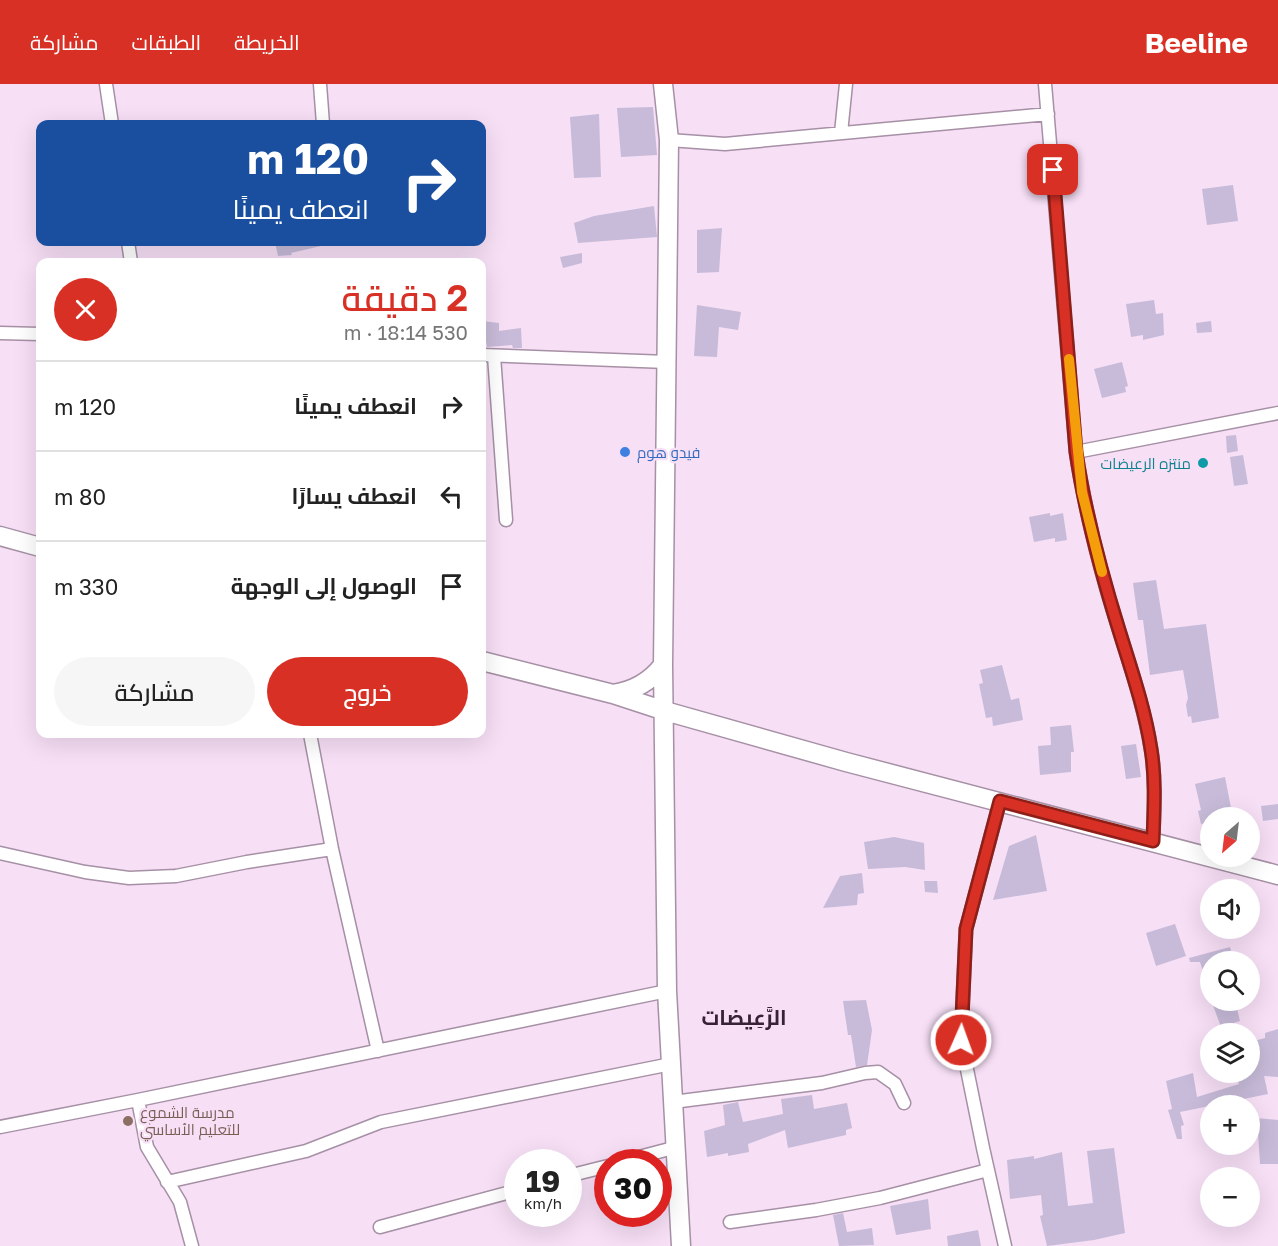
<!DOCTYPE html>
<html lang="ar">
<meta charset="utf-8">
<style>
body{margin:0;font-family:"Golos Text",Cairo,sans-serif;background:#f6f6f6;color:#222;direction:rtl;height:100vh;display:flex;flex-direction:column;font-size:22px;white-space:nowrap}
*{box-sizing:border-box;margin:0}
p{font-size:20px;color:#767676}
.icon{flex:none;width:33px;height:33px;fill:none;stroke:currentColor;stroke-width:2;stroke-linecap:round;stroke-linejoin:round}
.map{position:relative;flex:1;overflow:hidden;direction:ltr}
.drawer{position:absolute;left:36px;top:174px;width:450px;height:480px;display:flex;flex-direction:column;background:#fff;border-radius:12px;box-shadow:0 6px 24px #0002;direction:rtl}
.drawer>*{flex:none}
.guide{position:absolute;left:36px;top:36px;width:450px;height:126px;border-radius:12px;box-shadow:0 6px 24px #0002;direction:rtl;background:#1a4fa0;color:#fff;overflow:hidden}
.needle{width:39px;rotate:208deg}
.buttons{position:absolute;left:1200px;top:723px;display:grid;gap:12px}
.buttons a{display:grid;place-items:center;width:60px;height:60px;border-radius:50%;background:#fff;box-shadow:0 6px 24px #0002;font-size:30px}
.speed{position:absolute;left:504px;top:1065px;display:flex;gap:12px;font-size:30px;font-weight:700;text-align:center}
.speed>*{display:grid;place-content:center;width:78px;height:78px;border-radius:50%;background:#fff;box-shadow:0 6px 24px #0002;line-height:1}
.speed small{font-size:15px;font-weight:400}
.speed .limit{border:9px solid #d22;background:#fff;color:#111}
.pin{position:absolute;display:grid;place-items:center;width:51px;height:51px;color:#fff;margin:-26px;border-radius:12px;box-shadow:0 3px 9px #0006}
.me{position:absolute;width:66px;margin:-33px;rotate:2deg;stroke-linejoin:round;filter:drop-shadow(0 0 4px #0008)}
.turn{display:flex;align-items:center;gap:21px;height:126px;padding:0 18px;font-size:27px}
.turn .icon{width:78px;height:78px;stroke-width:2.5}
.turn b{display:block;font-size:42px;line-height:51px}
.round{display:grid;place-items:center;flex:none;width:63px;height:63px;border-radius:32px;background:#f6f6f6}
.head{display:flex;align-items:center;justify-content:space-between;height:102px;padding:0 18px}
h1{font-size:36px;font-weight:600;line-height:45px;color:#d93025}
.cta{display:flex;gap:12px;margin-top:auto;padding:12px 18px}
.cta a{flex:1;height:69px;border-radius:36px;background:#d93025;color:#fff;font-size:24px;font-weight:600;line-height:69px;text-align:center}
.cta a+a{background:#f6f6f6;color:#222}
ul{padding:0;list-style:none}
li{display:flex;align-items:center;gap:18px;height:90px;padding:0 18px;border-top:2px solid #e0e0e0}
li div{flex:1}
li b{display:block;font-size:22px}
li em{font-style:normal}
header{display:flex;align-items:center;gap:36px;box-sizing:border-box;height:84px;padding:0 30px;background:#d93025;color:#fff}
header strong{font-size:28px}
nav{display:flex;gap:33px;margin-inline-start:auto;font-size:21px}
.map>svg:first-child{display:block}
</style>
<header>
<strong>Beeline</strong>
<nav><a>الخريطة</a><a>الطبقات</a><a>مشاركة</a></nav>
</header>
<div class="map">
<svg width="1278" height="1162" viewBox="0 0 1278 1162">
<rect width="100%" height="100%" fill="#f7dff6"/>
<path fill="#c7bbd9" d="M653,23l4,48 -36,2 -4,-49z
M599,30l2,63 -27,1 -4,-61z
M1233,101l5,36 -31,4 -5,-36z
M654,122l3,31 -79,6 -4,-20 20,-7z
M722,144l-3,44 -22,1v-43z
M275,158h45l1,4 -30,7 1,2 -14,1z
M582,169v10l-19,5 -3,-11z
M1154,216l2,14 7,-1 1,22 -21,5v-5l-12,2 -5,-33z
M697,221l44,7 -3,18 -19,-3 -2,30 -23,-1z
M482,237l17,2v8l22,-3 1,20h-9l-1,-3 -25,2z
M1211,237l1,11 -15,1 -1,-10z
M1122,278l6,24 -3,1 1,5 -24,6 -8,-29z
M1236,351l2,16 -11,2 -1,-17z
M1243,371l5,29 -14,2 -4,-29z
M1050,429v3l13,-3 4,27 -12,2v-4l-21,4 -5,-25z
M1156,496l8,49 42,-5 13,94 -27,5 -1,-7 -3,1 -2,-12 2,-7 -5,-28 -33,5 -7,-55h-5l-5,-37z
M1002,581l9,35 8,-2 4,22 -30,6 -1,-9 -6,1 -7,-34 4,-1 -3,-13z
M1071,641l3,27h-3v20l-31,3 -2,-29 13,-1 -1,-18z
M1136,660l5,33 -15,2 -5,-33z
M1225,693l8,41h-23v4l-9,2 -3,-13 3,-1 -6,-26z
M1278,720v15l-15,2 -2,-15z
M1036,751l11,56 -54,9 16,-54z
M894,753l30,6 1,27 -20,-3 -37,2 -4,-27z
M862,789l2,20 -6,1 -1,11 -34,3 17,-32z
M924,797h13l1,12 -13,-1z
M1175,840l11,32 -30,10 -10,-33z
M1230,863l4,15h-24v25h-2l-8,-25h-10l-1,-4z
M866,916l6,30 -5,35 -11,2 -5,-32h-3l-5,-34z
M1211,916h24l5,21 -19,6z
M1278,945v48l-14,-1 4,18 -88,18 4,13 -3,1 1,13h-5l-9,-29 4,-1 -6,-28 27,-8 4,24 42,-13 -4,-12h15v-30l15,-4v-5z
M812,1011l2,14 33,-6 5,25 -6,2v5l-58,13 -3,-18 -37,14 1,8 -21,4v-3l-21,4 -3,-26 21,-6 -2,-20 15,-3 5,20 40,-8 -2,-15z
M1257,1034l21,2v44h-18z
M1114,1064l11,85 -31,7 -47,6 -7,-30 3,-1 -2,-20 -31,4 -3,-39 27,-4v3l28,-7 6,54 25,-3 -6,-52z
M928,1115l3,30 -35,6 -6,-29z
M843,1129l4,19 25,-4 2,17 -35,1 -6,-31z
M978,1146l3,16h-33l-1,-10z"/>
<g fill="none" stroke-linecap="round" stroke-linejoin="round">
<g stroke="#a690a5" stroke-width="15">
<path id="street" d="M106,0l6,40
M320,0l3,40
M1045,0l31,368
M841,49l5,-49
M669,56l56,4 323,-30
M128,158l3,20
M0,249l40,1
M482,271l185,7
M494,272l12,164
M310,650l22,115 46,202
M1000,717l-34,128 -5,111 22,108 22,98
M1153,757c1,-30 3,-62 -2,-92 -9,-54 -29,-106 -44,-158 -13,-46 -24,-92 -31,-139l202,-39
M0,769l85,19 44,6 47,-2 71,-14 85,-13
M138,1016l9,47 33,55 12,44
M673,1018l149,-19 43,-10 13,-1 17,12 9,19
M0,1043l138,-27 529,-109
M620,1078l57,-15
M568,1092l40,-10
M167,1098l139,-31 75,-29 290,-58
M730,1138l86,-12 64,-12 108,-28
M380,1143l138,-37"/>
</g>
<g stroke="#a690a5" stroke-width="21">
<path id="secondary" d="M663,0l6,56 -6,525 4,326 14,255
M0,452l40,11
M482,577l131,33 52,17 181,51 432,113
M613,610c21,-3 37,-12 50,-29"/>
</g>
<use href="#street" stroke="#fff" stroke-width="12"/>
<use href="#secondary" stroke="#fff" stroke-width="18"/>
</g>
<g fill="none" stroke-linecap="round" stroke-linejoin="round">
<g stroke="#8d1f18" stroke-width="15">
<path id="route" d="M961,956l5,-111 34,-128 153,40c1,-30 3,-62 -2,-92 -6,-40 -20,-80 -32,-119 -18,-58 -34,-117 -43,-178l-23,-282"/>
</g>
<use href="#route" stroke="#d93025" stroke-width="10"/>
<path stroke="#f59e0b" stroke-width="10" d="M1069,275l13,133 20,80"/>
</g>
<circle fill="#3f7fe0" stroke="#f7dff6" stroke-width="2" cx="625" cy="368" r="6"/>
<circle fill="#0f9aa8" stroke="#f7dff6" stroke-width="2" cx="1203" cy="379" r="6"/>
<circle fill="#8d6e63" stroke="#f7dff6" stroke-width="2" cx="128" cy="1037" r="6"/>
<g text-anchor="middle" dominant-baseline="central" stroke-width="4.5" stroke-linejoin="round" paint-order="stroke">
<g font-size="15" fill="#366cbe" stroke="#f7dff6" text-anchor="start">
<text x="637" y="368">فيدو هوم</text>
</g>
<g font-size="15" fill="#0d838f" stroke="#f7dff6" text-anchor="end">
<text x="1191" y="379">منتزه الرعيضات</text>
</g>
<g font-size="15" fill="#785e54" stroke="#f7dff6" text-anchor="start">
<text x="140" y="1028">مدرسة الشموع<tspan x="140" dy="17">للتعليم الأساسي</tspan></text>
</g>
<g font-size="21" font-weight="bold" fill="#362335" stroke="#f7dff6">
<text x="744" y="933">الرَّعِيضات</text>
</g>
</g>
</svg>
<div class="buttons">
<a><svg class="needle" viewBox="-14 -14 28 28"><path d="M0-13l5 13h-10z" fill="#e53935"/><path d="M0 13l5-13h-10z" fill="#767676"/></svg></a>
<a><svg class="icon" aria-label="sound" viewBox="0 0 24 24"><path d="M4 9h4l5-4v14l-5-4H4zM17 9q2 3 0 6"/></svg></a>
<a><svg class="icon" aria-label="search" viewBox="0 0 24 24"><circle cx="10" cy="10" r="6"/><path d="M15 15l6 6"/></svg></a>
<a><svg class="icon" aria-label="layers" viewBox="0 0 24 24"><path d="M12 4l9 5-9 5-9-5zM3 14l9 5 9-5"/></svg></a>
<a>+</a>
<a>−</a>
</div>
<div class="speed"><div>19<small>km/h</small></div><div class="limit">30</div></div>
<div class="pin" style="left:1053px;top:86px;background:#d93025"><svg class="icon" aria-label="arrive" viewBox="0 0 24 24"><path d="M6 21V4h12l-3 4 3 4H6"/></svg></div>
<svg class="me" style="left:961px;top:956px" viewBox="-20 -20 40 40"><circle r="17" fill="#d93025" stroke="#fff" stroke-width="3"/><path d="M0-11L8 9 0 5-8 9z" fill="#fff"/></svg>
<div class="guide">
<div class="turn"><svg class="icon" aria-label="right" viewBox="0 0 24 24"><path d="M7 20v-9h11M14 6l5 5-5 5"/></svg><div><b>120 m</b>انعطف يمينًا</div></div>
</div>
<section class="drawer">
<div class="head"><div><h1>2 دقيقة</h1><p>530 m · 18:14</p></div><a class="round" style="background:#d93025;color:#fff"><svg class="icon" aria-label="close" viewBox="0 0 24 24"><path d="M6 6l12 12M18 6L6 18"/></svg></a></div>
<ul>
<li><svg class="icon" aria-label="right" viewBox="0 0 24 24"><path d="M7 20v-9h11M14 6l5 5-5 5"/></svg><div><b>انعطف يمينًا</b></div><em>120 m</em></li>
<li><svg class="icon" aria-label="left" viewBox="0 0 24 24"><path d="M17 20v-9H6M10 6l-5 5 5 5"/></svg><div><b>انعطف يسارًا</b></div><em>80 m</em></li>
<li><svg class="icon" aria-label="arrive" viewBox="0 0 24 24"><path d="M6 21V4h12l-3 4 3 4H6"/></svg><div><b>الوصول إلى الوجهة</b></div><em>330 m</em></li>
</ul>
<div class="cta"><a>خروج</a><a>مشاركة</a></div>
</section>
</div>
